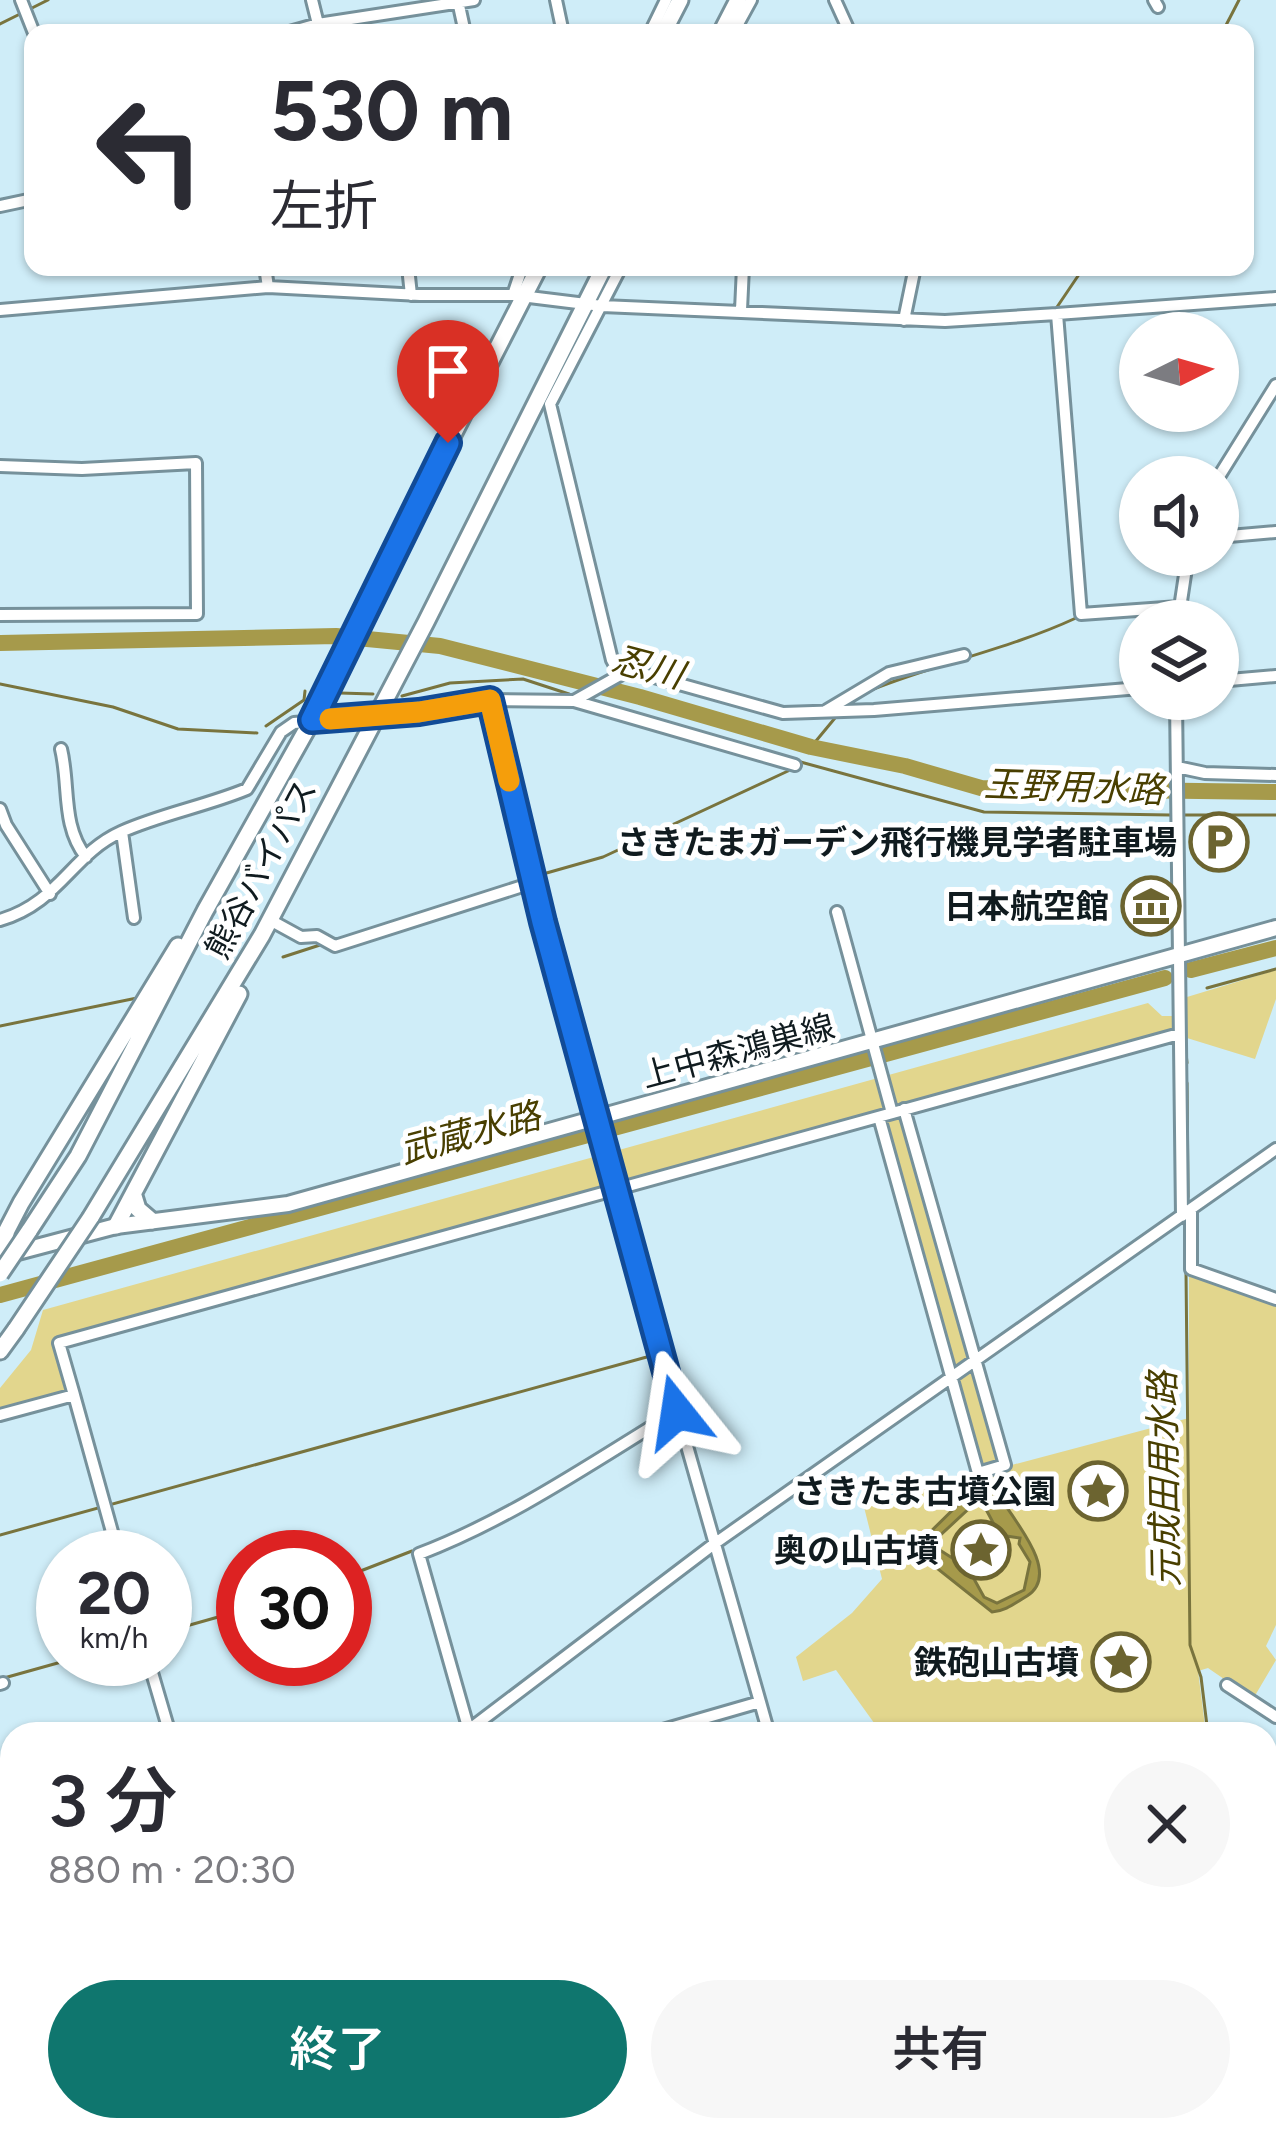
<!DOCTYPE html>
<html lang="ja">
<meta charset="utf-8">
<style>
body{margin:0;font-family:Figtree,"Noto Sans JP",sans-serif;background:#f7f7f7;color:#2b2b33;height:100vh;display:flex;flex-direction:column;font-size:45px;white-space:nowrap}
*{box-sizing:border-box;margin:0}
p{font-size:39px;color:#7c7c81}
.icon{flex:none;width:66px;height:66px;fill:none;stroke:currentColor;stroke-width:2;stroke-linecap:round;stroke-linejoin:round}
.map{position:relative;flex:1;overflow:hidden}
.panel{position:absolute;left:0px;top:1722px;width:1278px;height:420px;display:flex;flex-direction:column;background:#fff;border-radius:36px 36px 0 0;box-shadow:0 3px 9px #0004}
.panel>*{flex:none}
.banner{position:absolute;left:24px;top:24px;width:1230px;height:252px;border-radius:24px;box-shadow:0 3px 9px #0004;background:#fff;color:#2b2b33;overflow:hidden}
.needle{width:78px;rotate:85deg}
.buttons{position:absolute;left:1119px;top:312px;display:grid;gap:24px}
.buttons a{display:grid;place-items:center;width:120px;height:120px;border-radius:50%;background:#fff;box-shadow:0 3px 9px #0004;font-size:60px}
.speed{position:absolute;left:36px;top:1530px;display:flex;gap:24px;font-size:60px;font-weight:700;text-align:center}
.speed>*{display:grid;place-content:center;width:156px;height:156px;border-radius:50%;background:#fff;box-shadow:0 3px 9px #0004;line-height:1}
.speed small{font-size:30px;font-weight:400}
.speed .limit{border:18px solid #d22;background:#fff;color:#111}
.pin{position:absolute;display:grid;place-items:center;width:102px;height:102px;color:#fff;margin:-123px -51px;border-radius:50% 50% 50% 0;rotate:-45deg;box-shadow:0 0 12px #0007}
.pin .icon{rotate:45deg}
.me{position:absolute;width:132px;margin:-66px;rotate:345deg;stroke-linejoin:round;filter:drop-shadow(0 0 9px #0008)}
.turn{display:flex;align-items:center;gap:42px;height:252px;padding:0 48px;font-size:54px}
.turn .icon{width:156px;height:156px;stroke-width:2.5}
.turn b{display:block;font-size:84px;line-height:102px}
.round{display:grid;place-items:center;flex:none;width:126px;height:126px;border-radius:63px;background:#f7f7f7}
.head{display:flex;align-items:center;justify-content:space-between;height:204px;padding:0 48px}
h1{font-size:72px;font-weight:600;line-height:90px}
.action{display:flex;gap:24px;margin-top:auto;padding:24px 48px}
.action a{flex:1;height:138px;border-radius:72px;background:#0f766e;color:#fff;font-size:48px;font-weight:600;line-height:138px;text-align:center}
.action a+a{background:#f7f7f7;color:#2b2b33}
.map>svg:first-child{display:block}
</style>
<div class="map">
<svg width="1276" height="2142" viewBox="0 0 1276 2142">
<rect width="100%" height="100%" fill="#cfedf8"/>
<path fill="#e2d68d" d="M1276,970v29l-21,60 -68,-21v-15l-13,1v8l-266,74 100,360 181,-48v-145l87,28v324l-10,21 10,14 -23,39 -45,-31 -10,3 8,63h-324l-46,-64 -33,11 -7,-24 56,-44 30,-34 -18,-72 111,-33 -101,-358 -816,225 12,52 -70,20v-25l31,-38 12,-40 1105,-307 14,13h24l1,-19z"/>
<path fill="#a69a4b" stroke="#79743e" stroke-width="3" fill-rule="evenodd" d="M985,1483l8,3c13,26 72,86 34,110 -12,7 -21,15 -35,16l-73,-58 -2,-9 58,-57zM982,1502l21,39 3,-5 14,2 -1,6 11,18 -6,28 -27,13 -13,-6 -16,-29 -33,-21 -2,-5 42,-39z"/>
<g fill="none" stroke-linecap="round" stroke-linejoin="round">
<path stroke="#79743e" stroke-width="3" d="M30,9l18,-9
M0,24l20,-10
M1222,33l17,-33
M1055,310l29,-43
M0,684l113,23 65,22 79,4
M871,690c67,-27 138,-41 205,-72l-24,-299
M340,693l33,1
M402,696l48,-13 73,-4 46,15
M266,726l38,-26 1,-9
M811,747l24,-29
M797,761l187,51 186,3
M1180,815h96
M536,876l67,-19 185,-86
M397,921l64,-21
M336,940l50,-16
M283,957l37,-12
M1207,988l69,-19
M0,1026l137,-28
M1185,1043l2,20
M1187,1083l1,114
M1186,1272l4,373 11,32 7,57
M0,1535l654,-180
M345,1577l67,-26
M165,1632l78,-22
M4,1678l68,-19"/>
<path stroke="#a69a4b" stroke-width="16" d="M0,643l336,-7 104,10 200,51 171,50 94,19 76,22 295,4
M1191,970l85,-22
M0,1295l1165,-317"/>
<g stroke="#76919b" stroke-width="16">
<path id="minor" d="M21,0l13,33
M312,0l6,24
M556,0l7,33
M835,0l15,33
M1154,0l4,7
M458,1l7,32
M286,33l32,-9 156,-24
M650,33l16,-33
M733,33l18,-33
M0,206l33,-7
M265,267l3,20
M408,267l3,28
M513,295l7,-21 -2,-7
M0,310l268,-23 152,8h93l89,11 343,15 112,-7
M741,310l2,-43
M904,320l11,-53
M0,466l82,3 114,-6 1,151 -197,1
M1218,478l58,-93
M1218,537l58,-5
M1179,607l-98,7 -24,-300 219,-16
M1178,621l10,-66
M619,673l-7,-13 -62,-256 71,-137
M1218,681l58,-5
M1176,699l6,517
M574,701l221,64
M827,710l62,-37 75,-18
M61,749c9,37 0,76 25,108
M1177,767l28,6 71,2
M0,809l6,16 44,69
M122,832l12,86
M837,912l55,201
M0,920c59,-17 72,-66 121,-88 40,-18 85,-26 126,-43l34,-57 13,-9 125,-11 71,-12 84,1 55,-31 154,43 91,-3 266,-22
M270,920l31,17 16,-1 18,10 197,-63
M879,1117l99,356 27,-8 -101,-356
M1191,1210v59l85,30
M74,1395l45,162
M677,1411l83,291
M0,1415l74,-20 -15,-52 1120,-309
M148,1659l22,75
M0,1684l3,-1
M1227,1685l49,32
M466,1732l248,-188 562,-395
M470,1734l-51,-180c92,-35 174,-92 258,-143l-145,-528 -42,-183
M649,1734l111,-32 9,32
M0,1854l12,19
M1266,1897l10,8
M1266,1971l10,11
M0,1985l12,-9
M1266,2035l10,13
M99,2130l5,12
M283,2130l4,12
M479,2130l4,12
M662,2130l25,12
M730,2130l4,12
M879,2130l3,12
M67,2142l8,-12
M983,2142l9,-12"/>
</g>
<g stroke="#76919b" stroke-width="20">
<path id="major" d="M10,1254l106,-28 172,-22 988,-276
M1266,1833l10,-30
M1112,2142l6,-12"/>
</g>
<g stroke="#76919b" stroke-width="21">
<path id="highway" d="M663,33l17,-33
M721,33l17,-33
M134,1196l4,13 14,12
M91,1217l171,-282 164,-313 178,-355
M116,1226l123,-232
M29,1231l49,-75 127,-245 107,-191 53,-114 174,-339
M0,1254l7,-24 14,-27 157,-257
M0,1351l16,-22"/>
</g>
<use href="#minor" stroke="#fff" stroke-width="10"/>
<use href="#major" stroke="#fff" stroke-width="14"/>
<use href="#highway" stroke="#fff" stroke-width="15"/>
<g stroke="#76919b" stroke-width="21" stroke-linecap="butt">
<path id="highway-bridge" d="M0,1274l29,-43
M16,1329l75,-112"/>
</g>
<use href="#highway-bridge" stroke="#fff" stroke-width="15"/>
</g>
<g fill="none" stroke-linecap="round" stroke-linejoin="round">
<g stroke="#114b97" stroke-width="30">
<path id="route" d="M448,443l-136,277 107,-8 71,-12 53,222 134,490"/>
</g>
<use href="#route" stroke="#1a73e8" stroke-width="21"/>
<path stroke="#f59e0b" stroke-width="21" d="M330,719l89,-7 71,-12 19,81"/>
</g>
<defs>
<g id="parking-ring" transform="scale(3)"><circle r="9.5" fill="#fff" stroke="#6c6430" stroke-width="1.5"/><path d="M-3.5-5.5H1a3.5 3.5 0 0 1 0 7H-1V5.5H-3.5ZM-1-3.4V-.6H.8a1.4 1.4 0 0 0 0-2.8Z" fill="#6c6430"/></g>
<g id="museum-ring" transform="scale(3)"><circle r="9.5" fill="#fff" stroke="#6c6430" stroke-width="1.5"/><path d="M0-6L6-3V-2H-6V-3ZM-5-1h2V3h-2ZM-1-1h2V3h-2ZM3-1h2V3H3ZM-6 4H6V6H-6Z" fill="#6c6430"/></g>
<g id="sight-ring" transform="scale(3)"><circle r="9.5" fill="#fff" stroke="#6c6430" stroke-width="1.5"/><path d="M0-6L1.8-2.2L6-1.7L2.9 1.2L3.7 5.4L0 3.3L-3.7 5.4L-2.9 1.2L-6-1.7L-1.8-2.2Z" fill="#6c6430"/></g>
</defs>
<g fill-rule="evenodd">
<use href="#parking-ring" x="1219" y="842"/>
<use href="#museum-ring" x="1151" y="906"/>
<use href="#sight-ring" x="1098" y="1491"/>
<use href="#sight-ring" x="981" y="1550"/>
<use href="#sight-ring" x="1121" y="1662"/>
</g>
<g text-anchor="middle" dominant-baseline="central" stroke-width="10" stroke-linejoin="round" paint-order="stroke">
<g font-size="33" font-weight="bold" fill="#101b1f" stroke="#fff" text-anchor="end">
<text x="1177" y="842">さきたまガーデン飛行機見学者駐車場</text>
<text x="1109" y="906">日本航空館</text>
<text x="1056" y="1491">さきたま古墳公園</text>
<text x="939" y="1550">奥の山古墳</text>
<text x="1079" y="1662">鉄砲山古墳</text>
</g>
<g font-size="33" fill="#101b1f" stroke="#fff">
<text transform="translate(261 869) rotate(-62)">熊谷バイパス</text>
<text transform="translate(738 1051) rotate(-15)">上中森鴻巣線</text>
</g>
<g font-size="36" font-style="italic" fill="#493f00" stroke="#fff">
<text transform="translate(648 667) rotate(15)">忍川</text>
<text transform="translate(1074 787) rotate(2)">玉野用水路</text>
<text transform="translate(470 1133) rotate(-15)">武蔵水路</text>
<text transform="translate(1164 1479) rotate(-91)">元成田用水路</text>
</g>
</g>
</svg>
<div class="buttons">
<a><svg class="needle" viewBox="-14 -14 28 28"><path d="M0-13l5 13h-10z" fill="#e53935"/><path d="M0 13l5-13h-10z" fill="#7c7c81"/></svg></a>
<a><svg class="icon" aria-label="sound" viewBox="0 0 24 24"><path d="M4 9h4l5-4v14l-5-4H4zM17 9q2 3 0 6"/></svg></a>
<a><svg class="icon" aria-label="layers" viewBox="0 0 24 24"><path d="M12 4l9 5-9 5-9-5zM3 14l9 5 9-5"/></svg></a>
</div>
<div class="speed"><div>20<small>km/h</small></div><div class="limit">30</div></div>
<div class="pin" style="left:448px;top:443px;background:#d93025"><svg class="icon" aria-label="arrive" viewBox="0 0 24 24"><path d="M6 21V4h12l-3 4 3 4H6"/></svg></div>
<svg class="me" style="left:677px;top:1412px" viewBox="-20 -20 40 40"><path d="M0-17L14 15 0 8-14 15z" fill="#1a73e8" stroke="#fff" stroke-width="4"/></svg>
<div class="banner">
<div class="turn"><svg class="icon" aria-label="left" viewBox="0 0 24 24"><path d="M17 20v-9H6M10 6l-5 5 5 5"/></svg><div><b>530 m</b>左折</div></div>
</div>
<section class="panel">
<div class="head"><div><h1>3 分</h1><p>880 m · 20:30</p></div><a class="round"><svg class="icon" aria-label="close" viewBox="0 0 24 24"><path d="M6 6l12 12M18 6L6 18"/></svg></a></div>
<div class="action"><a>終了</a><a>共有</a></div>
</section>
</div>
